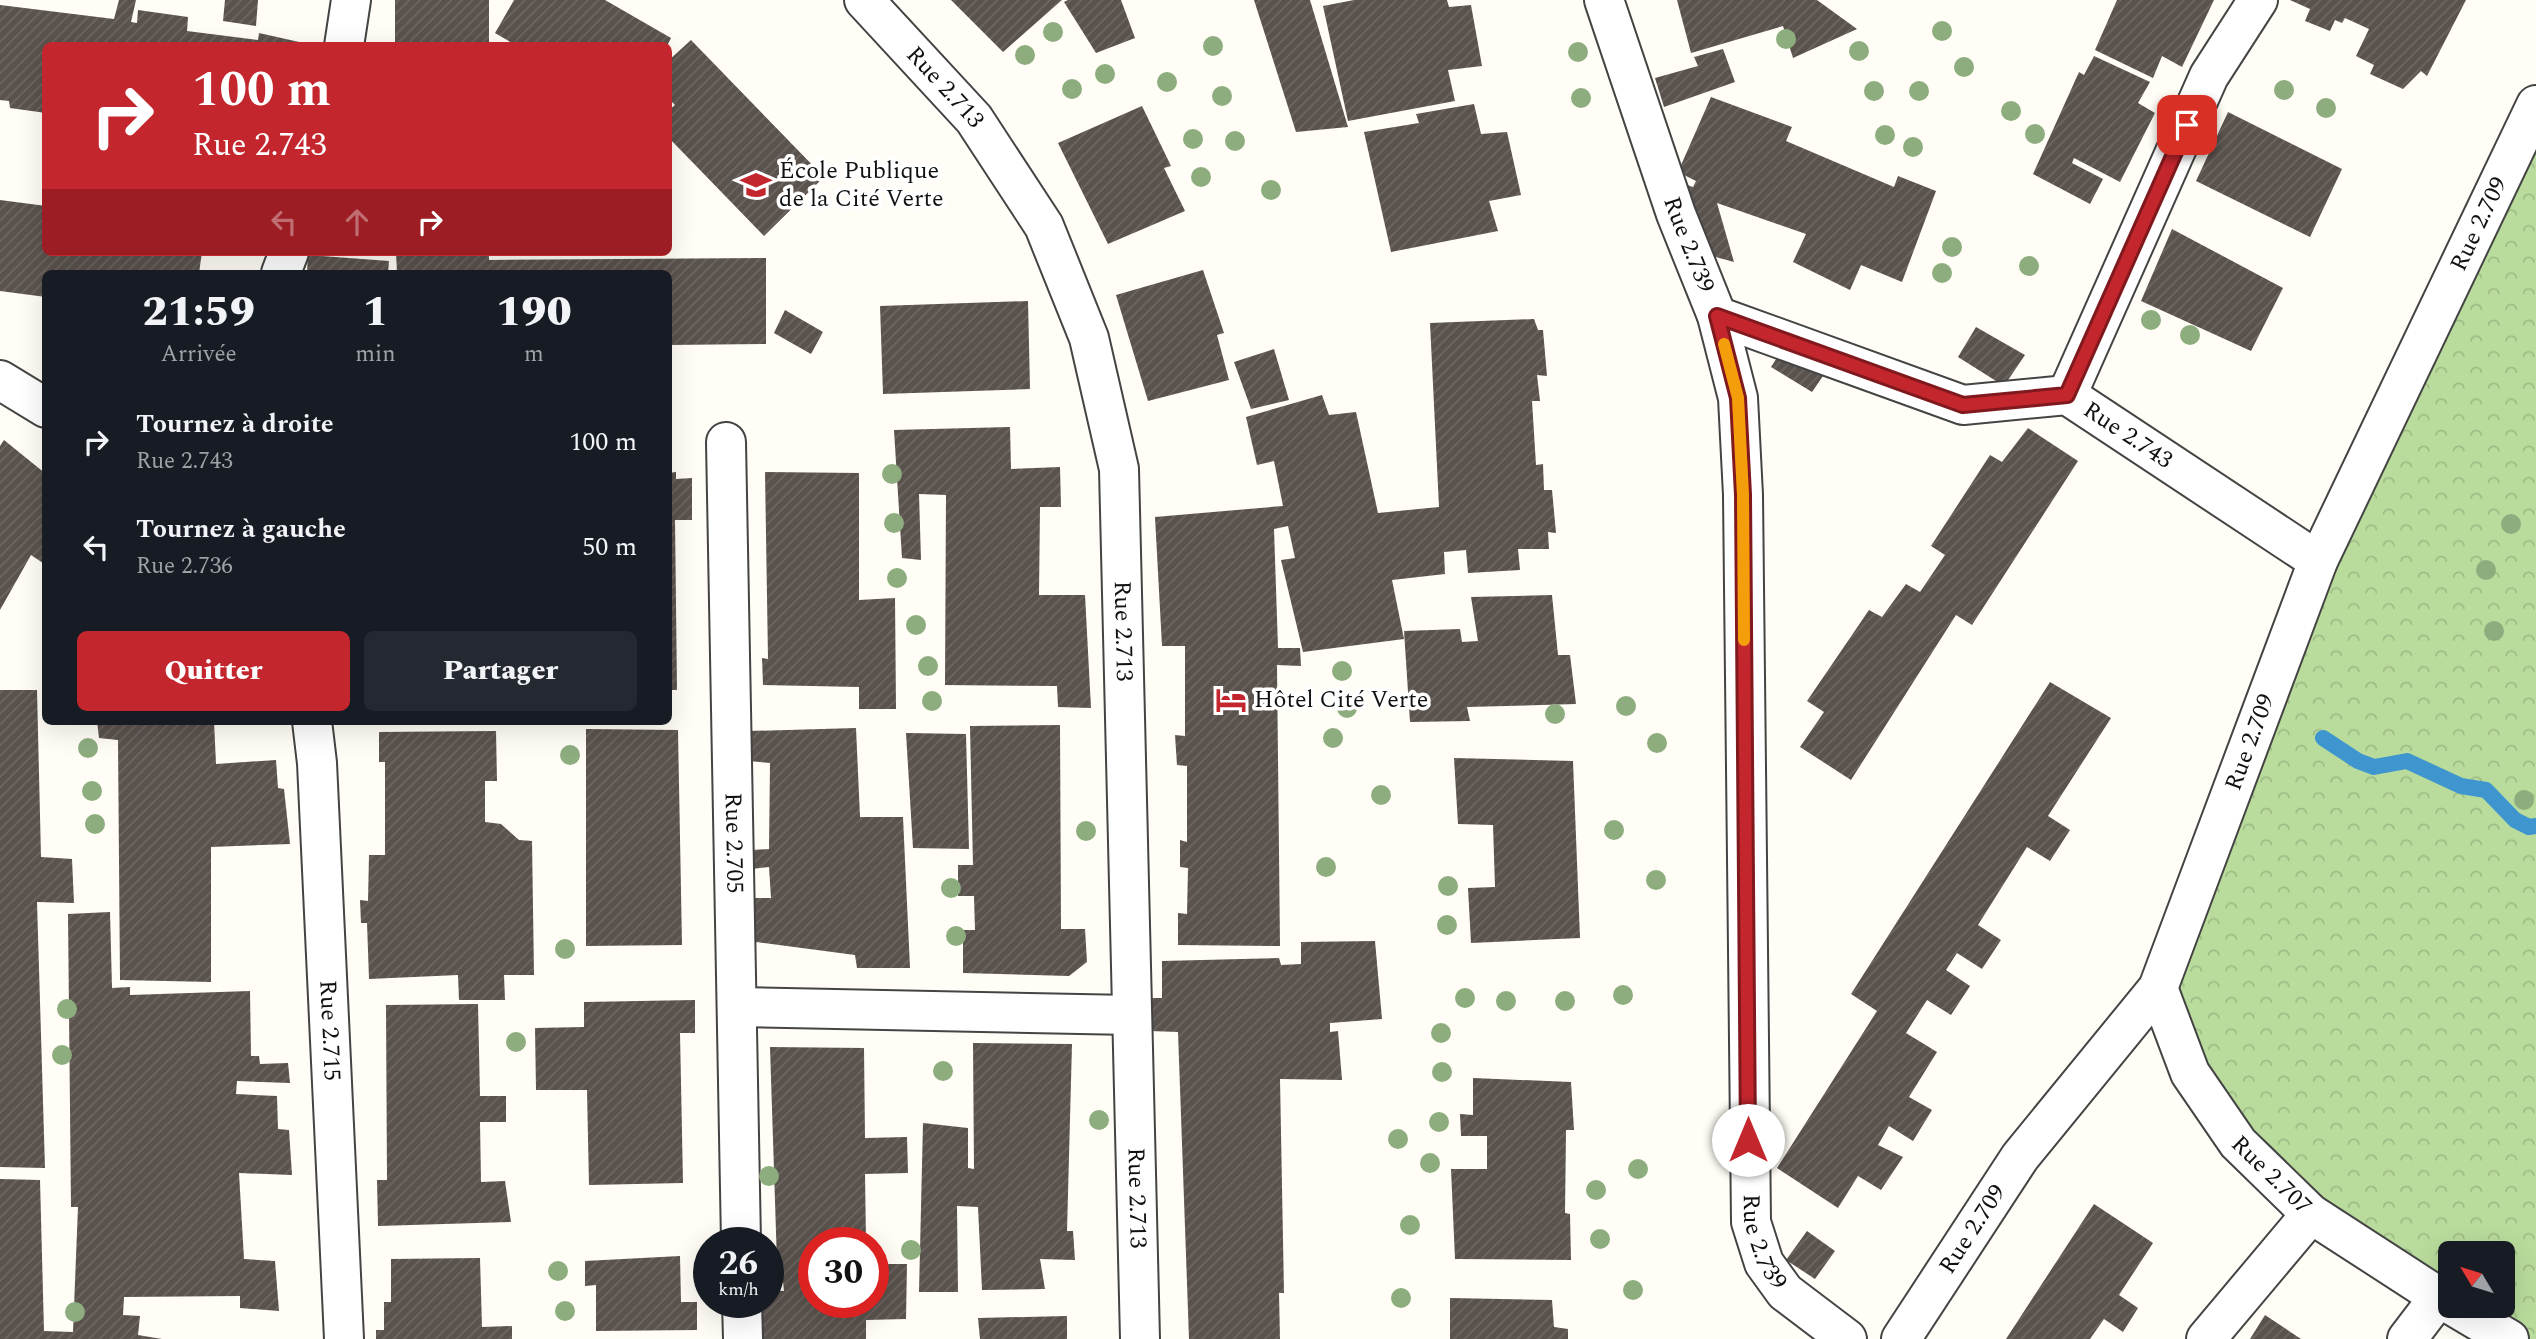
<!DOCTYPE html>
<html lang="fr">
<meta charset="utf-8">
<style>
body{margin:0;font-family:Spectral,serif;background:#242831;color:#f1f3f6;height:100vh;display:flex;flex-direction:column;font-size:26px;white-space:nowrap}
*{box-sizing:border-box;margin:0}
p{font-size:23px;color:#9ea1a6}
.icon{flex:none;width:38px;height:38px;fill:none;stroke:currentColor;stroke-width:2;stroke-linecap:round;stroke-linejoin:round}
.map{position:relative;flex:1;overflow:hidden}
.drawer{position:absolute;left:42px;top:270px;width:630px;height:455px;display:flex;flex-direction:column;background:#171b24;border-radius:10px;box-shadow:0 7px 28px #0002}
.drawer>*{flex:none}
.top-card{position:absolute;left:42px;top:42px;width:630px;height:214px;border-radius:10px;box-shadow:0 7px 28px #0002;background:#c4262e;color:#fff;overflow:hidden}
.needle{width:46px;rotate:308deg}
.buttons{position:absolute;left:2438px;top:1241px;display:grid;gap:14px}
.buttons a{display:grid;place-items:center;width:77px;height:77px;border-radius:10px;background:#171b24;box-shadow:0 7px 28px #0002;font-size:35px}
.speed{position:absolute;left:693px;top:1227px;display:flex;gap:14px;font-size:35px;font-weight:700;text-align:center}
.speed>*{display:grid;place-content:center;width:91px;height:91px;border-radius:50%;background:#171b24;box-shadow:0 7px 28px #0002;line-height:1}
.speed small{font-size:18px;font-weight:400}
.speed .limit{border:10px solid #d22;background:#fff;color:#111}
.pin{position:absolute;display:grid;place-items:center;width:60px;height:60px;color:#fff;margin:-30px;border-radius:14px;box-shadow:0 4px 10px #0006}
.me{position:absolute;width:77px;margin:-38px;rotate:0deg;stroke-linejoin:round;filter:drop-shadow(0 0 5px #0008)}
.turn{display:flex;align-items:center;gap:24px;height:147px;padding:0 35px;font-size:32px}
.turn .icon{width:91px;height:91px;stroke-width:2.5}
.turn b{display:block;font-size:49px;line-height:60px}
.lanes{display:flex;align-items:center;height:66px;padding:0 35px;background:#0003;justify-content:center;gap:35px;direction:ltr}
.lanes .off{opacity:.35}
.eta{display:flex;justify-content:space-evenly;align-items:center;height:119px;text-align:center}
.eta b{font-size:42px;font-weight:800;line-height:49px}
.button{display:flex;gap:14px;margin-top:auto;padding:14px 35px}
.button a{flex:1;height:80px;border-radius:10px;background:#c4262e;color:#fff;font-size:28px;font-weight:800;line-height:80px;text-align:center}
.button a+a{background:#242831;color:#f1f3f6}
ul{padding:0;list-style:none}
li{display:flex;align-items:center;gap:21px;height:105px;padding:0 35px}
li div{flex:1}
li b{display:block;font-size:26px}
li em{font-style:normal}
.map>svg:first-child{display:block}
</style>
<div class="map">
<svg width="2536" height="1339" viewBox="0 0 2536 1339">
<defs>
<pattern id="forest-crowns" width="20" height="18" patternUnits="userSpaceOnUse" patternTransform="scale(1.75)"><rect width="20" height="18" fill="#b9dc9c"/><path d="M2 6a3 3 0 1 1 6 0M12 15a3 3 0 1 1 6 0" fill="none" stroke="#9ebc85"/></pattern>
<pattern id="building-hatch" width="6" height="6" patternUnits="userSpaceOnUse" patternTransform="scale(1.75)"><rect width="6" height="6" fill="#5a524d"/><path d="M-1 1l2-2M0 6l6-6M5 7l2-2" fill="none" stroke="#6d6662"/></pattern>
</defs>
<rect width="100%" height="100%" fill="#fffdf5"/>
<path fill="url(#forest-crowns)" d="M2536,105v1234h-27l-56,-33h49v-53h-52v51l-212,-161 -80,-155 160,-427z"/>
<g fill="none" stroke-linecap="round" stroke-linejoin="round">
<path stroke="#3f96cf" stroke-width="16" d="M2323,738l35,23 16,6 33,-6 54,25 25,4 29,30 14,7 7,-1"/>
</g>
<path fill="url(#building-hatch)" d="M119,0h17l-5,22 6,1 1,-13 50,7 -1,14 71,9 1,-7 58,13h-271v67l-36,-5 -1,-7 -9,-1v-95l114,14z
M225,0h33l-2,26 -33,-5z
M395,0h94v46h-94z
M514,0h91l66,38 -4,8h-150l-22,-13z
M951,0h111l-59,52z
M1068,0h53l14,38 -39,15 -32,-51z
M1254,0h56l38,127 -52,5z
M1354,0h93l2,7 22,-2 11,61 -34,4 7,31 -107,20 -25,-115z
M1677,0h140l40,29 -64,29 -10,-32 -92,27z
M2117,0h97l-32,67 -20,-11 -9,22 -58,-28z
M2290,0h176l-39,76 -6,-5 -18,18 -33,-15 4,-9 -18,-9 13,-27 -24,-11 -3,5 -7,-3 -5,11 -25,-10 5,-12z
M691,40l133,137 -60,59 -96,-99v-26l7,-6 -7,-7v-37z
M1723,49l12,33 -71,25 -9,-29 43,-12 -4,-9z
M2094,56l56,26 -12,21 17,10 -35,69 -46,-24 -2,5 31,16 -13,25 -57,-30 46,-102 5,3z
M1711,97l81,30 -6,14 108,46 4,-11 38,15 -34,91 -41,-17 -11,25 -57,-28 13,-28 -89,-31 17,59 -33,-9 -20,-70 12,4 3,-6 -18,-9z
M1474,104l7,30 26,-2 14,63 -32,6 9,30 -107,21 -27,-120 55,-9 -3,-9z
M1142,106l29,60 -7,2 21,43 -77,33 -50,-101z
M2228,112l114,57 -32,68 -114,-56z
M0,200l46,6v46h156l-3,21h-153v24l-46,-6z
M2172,229l111,59 -32,63 -110,-50z
M396,252h93v8l277,-2v86l-98,1v-72h-271z
M308,255l81,6 -1,12h-81z
M1203,270l21,63 -7,2 12,45 -81,21 -32,-106z
M1028,301l2,88 -147,5 -3,-88z
M785,310l38,22 -12,22 -37,-21z
M1534,319l4,11h5l4,46 -10,-1 3,26h-8l4,64 7,-1 1,26h8l4,43 -8,-1 1,17h-31l2,21 -52,3 -2,-23 -22,2 1,22 -53,6 12,59 -101,13 -22,-92 14,-2 -7,-32 -14,3 4,119h22l1,18 -24,-1 3,281 -102,-1v-32l9,1 1,-46 -8,-1v-27l7,2v-76l-10,-1 -2,-30 10,1v-90h-23l-7,-129 128,-11 -9,-45 -17,4 -11,-48 76,-22 7,20 27,-3 22,101 61,-6 -9,-184z
M1976,327l49,28 -21,31 -46,-29z
M1274,349l15,51 -38,9 -17,-47z
M1780,353l43,23 -11,16 -41,-25z
M1010,427l1,42 49,-2 1,40h-21l-1,88h46l6,113 -33,-1 -1,-21 -112,-1 1,-190 -27,-1 2,66 -19,-2 -8,-128z
M2028,428l50,33 -106,164 -16,-10 -105,165 -51,-33 24,-35 -17,-11 62,-91 13,7 24,-33 14,8 25,-37 -14,-9 59,-91 12,7z
M4,440l42,34v91l-15,-10 -31,55v-164z
M676,472v7l16,-1v42h-17l2,170h-9v-217z
M765,472l94,1v127l36,-2 1,111h-37v-22l-96,-2 -1,-27 6,1z
M1552,595l6,60h12l6,49 -109,3 3,14 -60,1 -6,-91 56,-2 2,13 16,-1 -7,-44z
M2050,682l61,36 -63,98 22,14 -20,31 -23,-14 -49,78 23,15 -19,29 -25,-16 -11,17 24,16 -19,29 -24,-15 -21,33 31,19 -28,45 23,13 -19,31 -24,-15 -11,19 25,12 -22,33 -23,-14 -20,32 -61,-40 100,-157 -26,-17z
M0,690h37l4,167 31,2 2,44 -37,-1 8,266 -45,-1z
M97,721h117l2,43 60,-4 2,28 6,1 6,55 -79,3v135l-91,-2 -2,-240 -19,-2z
M1060,725l1,204h24l2,33 -18,14 -106,-3v-43h12l-1,-34h-16v-31h15l-3,-139z
M856,728l4,89h43l7,151h-53l-2,-13 -99,-13 -2,-44h17l-2,-31 -17,2 -1,-19 18,-1 1,-86 -20,-2 -1,-30z
M586,729l92,1 4,215 -96,1z
M496,731l1,50h-12v41l16,2 18,16 13,1 2,134h-30l1,25h-46l-1,-25 -89,4 -2,-56h-6l-1,-23 8,1 1,-46h16v-93h-6v-30z
M906,733l60,1 3,115 -56,-1z
M1454,758l119,3 7,177 -109,5 -3,-55 27,-1 -2,-62 -35,-1z
M110,912l2,76 18,-1v8l120,-4 1,65h8l1,8 28,-1 2,20 -53,-2 -1,13 41,2 1,33 11,1 3,45 -53,-2 5,86 31,2 4,50 -39,-3v-12l-116,1 -1,18 17,1 -2,19 24,4h-162v-160l40,1 4,151 29,1 5,-125h-7l-3,-293z
M1375,941l7,78 -52,4v9l8,-1 4,49 -62,-1 4,214h-5l1,46h-91l-11,-307 -28,-1 -3,-33h15v-37l117,-3 2,7 20,-1v-22z
M695,1000v33h-15l3,150 -94,2 -2,-95h-51l-1,-62 49,-1v-25z
M478,1004l2,92h26v26h-26l1,60 24,-1 6,41 -133,4 -1,-46h10l-1,-175z
M973,1043l99,1 -5,187h6l2,29 -35,-1 5,30 -63,1 -4,-83 -21,-1 1,86h-39l4,-169 45,5v40l6,1z
M770,1047l94,1 1,90 42,-1 1,36 -43,1 1,68h-52v60h59v-38h34l-1,55 -40,1v19h-105l-1,-37h8v-12l16,1 -3,-28h-4z
M1473,1078l98,4 3,48h-8l-1,83 5,1 1,46 -116,-1 -4,-90h36v-33h-26l-1,-22 13,1z
M2094,1204l59,39 -34,52 19,13 -15,24 -19,-13 -14,20h-84z
M1807,1231l28,20 -20,28 -29,-19z
M680,1256l1,46h16v28l-101,1v-46l-11,1v-25z
M480,1258l2,69 30,-1v13h-136v-9h8v-28h7v-43z
M1450,1298l102,2 2,27 14,2v10h-118z
M2265,1315l36,24h-51z
M1067,1316v23h-87l-2,-21z"/>
<g fill="none" stroke-linecap="round" stroke-linejoin="round">
<g stroke="#444" stroke-width="42">
<g id="minor">
<path id="s1" d="M864,0l110,119 70,107 45,112 30,131 21,870"/>
<path id="s2" d="M1604,0l72,214 41,102 21,82 5,97 8,727 13,41 21,29 62,47"/>
<path d="M344,46l7,-46"/>
<path d="M281,273l8,-21"/>
<path id="s3" d="M1717,316l246,89 104,-10 251,166"/>
<path d="M0,380l46,28"/>
<path d="M2067,395l142,-319 49,-76"/>
<path id="s4" d="M726,442l15,800"/>
<path id="s5" d="M312,721l5,42 27,576"/>
<path id="s6" d="M2158,988l32,85 48,70 73,71 139,90"/>
<path d="M738,1007l393,8"/>
<path d="M742,1302l1,37"/>
<path d="M2453,1306l56,33"/>
<path id="s7" d="M1901,1339l119,-182 138,-169 160,-427 218,-456"/>
<path d="M2206,1339l105,-125"/>
<path d="M2407,1339l32,-42"/>
</g>
</g>
<use href="#minor" stroke="#fff" stroke-width="38"/>
</g>
<g fill="#8dad7f">
<circle cx="1942" cy="31" r="10"/>
<circle cx="1053" cy="32" r="10"/>
<circle cx="1786" cy="39" r="10"/>
<circle cx="1213" cy="46" r="10"/>
<circle cx="1859" cy="51" r="10"/>
<circle cx="1578" cy="52" r="10"/>
<circle cx="1025" cy="55" r="10"/>
<circle cx="1964" cy="67" r="10"/>
<circle cx="1105" cy="74" r="10"/>
<circle cx="1167" cy="82" r="10"/>
<circle cx="1072" cy="89" r="10"/>
<circle cx="2284" cy="90" r="10"/>
<circle cx="1874" cy="91" r="10"/>
<circle cx="1919" cy="91" r="10"/>
<circle cx="1222" cy="96" r="10"/>
<circle cx="1581" cy="98" r="10"/>
<circle cx="2326" cy="108" r="10"/>
<circle cx="2011" cy="111" r="10"/>
<circle cx="2035" cy="134" r="10"/>
<circle cx="1885" cy="135" r="10"/>
<circle cx="1193" cy="139" r="10"/>
<circle cx="1235" cy="141" r="10"/>
<circle cx="1913" cy="147" r="10"/>
<circle cx="1201" cy="177" r="10"/>
<circle cx="1271" cy="190" r="10"/>
<circle cx="1952" cy="247" r="10"/>
<circle cx="2029" cy="266" r="10"/>
<circle cx="1942" cy="273" r="10"/>
<circle cx="2151" cy="320" r="10"/>
<circle cx="2190" cy="335" r="10"/>
<circle cx="892" cy="474" r="10"/>
<circle cx="894" cy="523" r="10"/>
<circle cx="2511" cy="524" r="10"/>
<circle cx="2486" cy="570" r="10"/>
<circle cx="897" cy="578" r="10"/>
<circle cx="916" cy="625" r="10"/>
<circle cx="2494" cy="631" r="10"/>
<circle cx="928" cy="666" r="10"/>
<circle cx="1342" cy="671" r="10"/>
<circle cx="932" cy="701" r="10"/>
<circle cx="1626" cy="706" r="10"/>
<circle cx="1347" cy="708" r="10"/>
<circle cx="1555" cy="714" r="10"/>
<circle cx="1333" cy="738" r="10"/>
<circle cx="1657" cy="743" r="10"/>
<circle cx="88" cy="748" r="10"/>
<circle cx="570" cy="755" r="10"/>
<circle cx="92" cy="791" r="10"/>
<circle cx="1381" cy="795" r="10"/>
<circle cx="2524" cy="800" r="10"/>
<circle cx="95" cy="824" r="10"/>
<circle cx="1614" cy="830" r="10"/>
<circle cx="1086" cy="831" r="10"/>
<circle cx="1326" cy="867" r="10"/>
<circle cx="1656" cy="880" r="10"/>
<circle cx="1448" cy="886" r="10"/>
<circle cx="951" cy="888" r="10"/>
<circle cx="1447" cy="925" r="10"/>
<circle cx="956" cy="936" r="10"/>
<circle cx="565" cy="949" r="10"/>
<circle cx="1623" cy="995" r="10"/>
<circle cx="1465" cy="998" r="10"/>
<circle cx="1506" cy="1001" r="10"/>
<circle cx="1565" cy="1001" r="10"/>
<circle cx="67" cy="1009" r="10"/>
<circle cx="1441" cy="1033" r="10"/>
<circle cx="516" cy="1042" r="10"/>
<circle cx="62" cy="1055" r="10"/>
<circle cx="943" cy="1071" r="10"/>
<circle cx="1442" cy="1072" r="10"/>
<circle cx="1099" cy="1120" r="10"/>
<circle cx="1439" cy="1122" r="10"/>
<circle cx="1398" cy="1139" r="10"/>
<circle cx="1430" cy="1163" r="10"/>
<circle cx="1638" cy="1169" r="10"/>
<circle cx="769" cy="1176" r="10"/>
<circle cx="1596" cy="1190" r="10"/>
<circle cx="1410" cy="1225" r="10"/>
<circle cx="1600" cy="1239" r="10"/>
<circle cx="911" cy="1250" r="10"/>
<circle cx="558" cy="1271" r="10"/>
<circle cx="1633" cy="1290" r="10"/>
<circle cx="1401" cy="1298" r="10"/>
<circle cx="565" cy="1311" r="10"/>
<circle cx="75" cy="1312" r="10"/>
</g>
<g fill="none" stroke-linecap="round" stroke-linejoin="round">
<g stroke="#7f191e" stroke-width="18">
<path id="route" d="M1748,1140l-5,-645 -5,-97 -21,-82 246,89 104,-10 120,-270"/>
</g>
<use href="#route" stroke="#c4262e" stroke-width="12"/>
<path stroke="#f59e0b" stroke-width="12" d="M1724,344l14,54 5,97 1,145"/>
</g>
<defs>
<g id="school-bare" transform="scale(2.415)"><path d="M0-5L7-2L0 1L-7-2ZM-4 1L0 2.5L4 1V4Q0 6-4 4Z" fill="#c4262e" stroke="#fff" stroke-width="2.5" paint-order="stroke"/></g>
<g id="hotel-bare" transform="scale(2.415)"><path d="M-6-4.5h1.5V1H6V5H4.5V3h-9V5H-6ZM-4 0a1.8 1.8 0 1 1 3.6 0ZM.5 0V-2.5h3Q6-2.5 6 0Z" fill="#c4262e" stroke="#fff" stroke-width="2.5" paint-order="stroke"/></g>
</defs>
<g fill-rule="evenodd">
<use href="#school-bare" x="756" y="185"/>
<use href="#hotel-bare" x="1231" y="700"/>
</g>
<g text-anchor="middle" dominant-baseline="central" stroke-width="7" stroke-linejoin="round" paint-order="stroke">
<g font-size="24" fill="#111" stroke="#fff">
<text stroke="none"><textPath href="#s1" startOffset="119">Rue 2.713</textPath></text>
<text stroke="none"><textPath href="#s7" startOffset="1265">Rue 2.709</textPath></text>
<text stroke="none"><textPath href="#s2" startOffset="259">Rue 2.739</textPath></text>
<text stroke="none"><textPath href="#s3" startOffset="439">Rue 2.743</textPath></text>
<text stroke="none"><textPath href="#s1" startOffset="707">Rue 2.713</textPath></text>
<text stroke="none"><textPath href="#s7" startOffset="698">Rue 2.709</textPath></text>
<text stroke="none"><textPath href="#s4" startOffset="401">Rue 2.705</textPath></text>
<text stroke="none"><textPath href="#s5" startOffset="310">Rue 2.715</textPath></text>
<text stroke="none"><textPath href="#s6" startOffset="222">Rue 2.707</textPath></text>
<text stroke="none"><textPath href="#s1" startOffset="1274">Rue 2.713</textPath></text>
<text stroke="none"><textPath href="#s7" startOffset="131">Rue 2.709</textPath></text>
<text stroke="none"><textPath href="#s2" startOffset="1267">Rue 2.739</textPath></text>
</g>
<g font-size="24" fill="#111" stroke="#fff" text-anchor="start">
<text x="779" y="171">École Publique<tspan x="779" dy="28">de la Cité Verte</tspan></text>
<text x="1254" y="700">Hôtel Cité Verte</text>
</g>
</g>
</svg>
<div class="buttons">
<a><svg class="needle" viewBox="-14 -14 28 28"><path d="M0-13l5 13h-10z" fill="#e53935"/><path d="M0 13l5-13h-10z" fill="#9ea1a6"/></svg></a>
</div>
<div class="speed"><div>26<small>km/h</small></div><div class="limit">30</div></div>
<div class="pin" style="left:2187px;top:125px;background:#d93025"><svg class="icon" aria-label="arrive" viewBox="0 0 24 24"><path d="M6 21V4h12l-3 4 3 4H6"/></svg></div>
<svg class="me" style="left:1748px;top:1140px" viewBox="-20 -20 40 40"><circle r="19" fill="#fff"/><path d="M0-13L10 11 0 6-10 11z" fill="#c4262e"/></svg>
<div class="top-card">
<div class="turn"><svg class="icon" aria-label="right" viewBox="0 0 24 24"><path d="M7 20v-9h11M14 6l5 5-5 5"/></svg><div><b>100 m</b>Rue 2.743</div></div>
<div class="lanes"><svg class="icon off" aria-label="left" viewBox="0 0 24 24"><path d="M17 20v-9H6M10 6l-5 5 5 5"/></svg><svg class="icon off" aria-label="ahead" viewBox="0 0 24 24"><path d="M12 20V5M6 11l6-6 6 6"/></svg><svg class="icon" aria-label="right" viewBox="0 0 24 24"><path d="M7 20v-9h11M14 6l5 5-5 5"/></svg></div>
</div>
<section class="drawer">
<div class="eta">
<div><b>21:59</b><p>Arrivée</p></div>
<div><b>1</b><p>min</p></div>
<div><b>190</b><p>m</p></div>
</div>
<ul>
<li><svg class="icon" aria-label="right" viewBox="0 0 24 24"><path d="M7 20v-9h11M14 6l5 5-5 5"/></svg><div><b>Tournez à droite</b><p>Rue 2.743</p></div><em>100 m</em></li>
<li><svg class="icon" aria-label="left" viewBox="0 0 24 24"><path d="M17 20v-9H6M10 6l-5 5 5 5"/></svg><div><b>Tournez à gauche</b><p>Rue 2.736</p></div><em>50 m</em></li>
</ul>
<div class="button"><a>Quitter</a><a>Partager</a></div>
</section>
</div>
